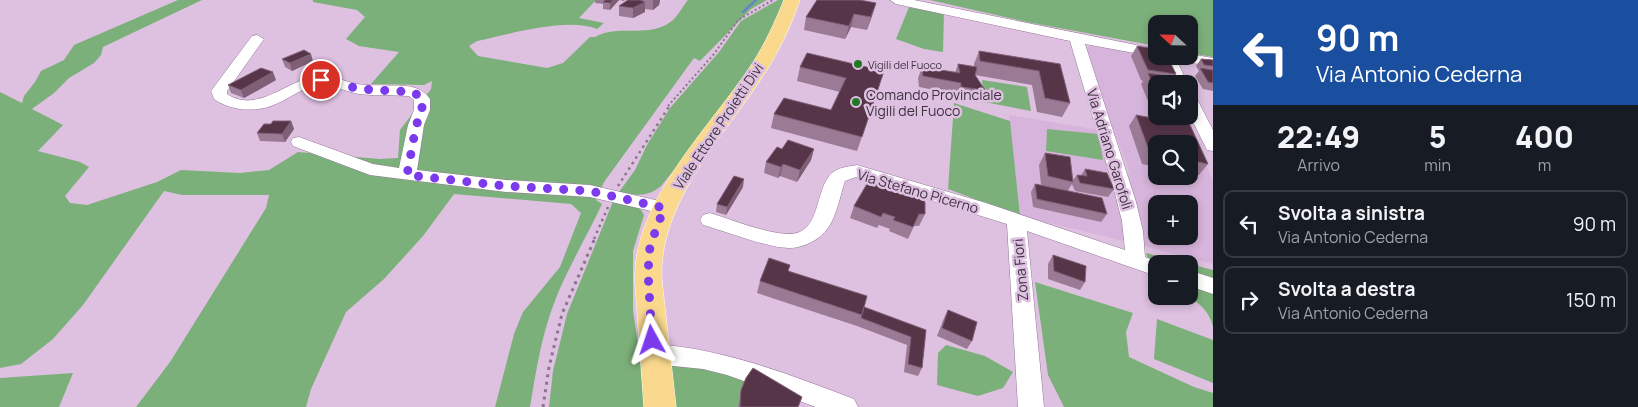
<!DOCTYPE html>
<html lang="it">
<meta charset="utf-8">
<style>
body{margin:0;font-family:Manrope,sans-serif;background:#20242c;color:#f1f3f6;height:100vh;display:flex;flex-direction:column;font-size:19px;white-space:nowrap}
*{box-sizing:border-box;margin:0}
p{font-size:16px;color:#9ea1a6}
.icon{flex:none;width:28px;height:28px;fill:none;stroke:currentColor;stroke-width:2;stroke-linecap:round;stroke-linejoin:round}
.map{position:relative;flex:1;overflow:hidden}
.drawer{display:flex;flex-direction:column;background:#171b24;width:425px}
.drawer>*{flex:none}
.top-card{background:#1a4fa0;color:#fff;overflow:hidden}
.needle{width:32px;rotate:292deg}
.tools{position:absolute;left:1148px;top:15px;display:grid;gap:10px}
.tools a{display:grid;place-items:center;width:50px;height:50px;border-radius:10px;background:#171b24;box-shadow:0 2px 8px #0003;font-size:25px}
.pin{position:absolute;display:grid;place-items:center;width:42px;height:42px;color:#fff;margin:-21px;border:2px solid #fff;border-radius:50%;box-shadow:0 1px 5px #0007}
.me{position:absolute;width:55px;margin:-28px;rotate:355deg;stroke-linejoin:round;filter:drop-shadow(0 0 4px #0008)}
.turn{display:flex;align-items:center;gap:18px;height:105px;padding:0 20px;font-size:22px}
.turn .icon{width:65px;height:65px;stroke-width:2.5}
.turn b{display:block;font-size:35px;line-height:42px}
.eta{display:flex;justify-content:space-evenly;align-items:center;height:85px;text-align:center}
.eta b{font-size:30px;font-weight:800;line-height:35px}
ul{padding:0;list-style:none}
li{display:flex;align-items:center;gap:15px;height:68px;margin:0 10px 8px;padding:0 10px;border:2px solid #363941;border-radius:10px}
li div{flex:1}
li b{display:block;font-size:19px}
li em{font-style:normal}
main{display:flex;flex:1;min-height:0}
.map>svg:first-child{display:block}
</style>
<main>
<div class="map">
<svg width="1213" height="407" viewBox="0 0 1213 407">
<rect width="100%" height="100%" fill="#dec0e1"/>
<path fill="#d7b4db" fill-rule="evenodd" d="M1093,44l65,14 -2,58h29l28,65v83l-97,-25 -96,-23 -11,-101 90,15 10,40 21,3 -37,-97 -6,-29zM1156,144h33v32h-33zM1156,204h33v32h-33z"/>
<path fill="#7cb07a" d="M178,0h24l-99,47 -2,8 -7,8 -25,15 -15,15 -22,16 31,16 -25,26 42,11 9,5 -24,29 5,7 17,2 70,-23 24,-12 59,3 29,-3 29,-18 82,7 18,-1 2,-28 31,-41 1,-8 -8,4 -53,-1 28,-32 -40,-6 -13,-7 19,-22 -8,-7 -44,-8v-2h283l-17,18 25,5 -7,6c-30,-12 -87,5 -120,12l-8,5 9,10 69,12 16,-5 27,-26h5c24,-14 57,3 79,-18 5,-5 9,-13 14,-19h79l-16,9 -51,52 -6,-3 -90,124 -8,18 6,4c-15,32 -33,62 -46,94 -14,35 -20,72 -26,109h-35l19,-73 9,-22 37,-45 21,-54 -10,-9 -117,-10 -31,42 -39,43 -38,33 -35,77 -5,18h-170l34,-45 96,-154 3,-13h-87l-18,-4 -81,114 -30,34 -32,25 -21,4v-276l22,11 2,-7 11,-14 6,-11 23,-11 10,-15z
M778,0h11l-9,25 -76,108 -43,53c-14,12 -26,9 -42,6l16,-22 12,-25 23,-37 49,-56 22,-31z
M930,0h283v57l-24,-4v-29h-33v22l-129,-24z
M909,7l35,6 -1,39 -19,-3 -28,-10z
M982,80l45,7 4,24 -47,-9z
M954,103l56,18 10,95 -72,-27z
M1047,129l51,5 5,26 -57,-9z
M614,199l25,8 5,8 -11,36v59l14,97h-98l4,-36 14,-57z
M1146,253l67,17v11l-24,-7v-10h-33v2l-6,-2z
M1035,282l98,31 -7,19 3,25 65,30 19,6v14h-149l-16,-32z
M1189,283l24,8v36c-3,-15 -14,-25 -27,-31h3z
M1157,319l56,21v43l-59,-24z
M946,345l39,11 28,16 -10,16 -25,8 -41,-11 1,-32z
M682,359l67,23 -11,25h-72l3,-43z
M73,373l-14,34h-59v-29z"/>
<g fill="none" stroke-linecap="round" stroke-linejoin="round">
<path stroke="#6485c7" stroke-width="2.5" d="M743,12l13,-12"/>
<g stroke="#957998" stroke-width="1">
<path id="minor" d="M890,0h24l242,49v7h4l-4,1 -71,-13 51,158 7,29 2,26 19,7h-8v12l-129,-45 17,176h-26l-11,-183 -151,-47 -11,4c-5,15 -8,34 -17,47 -8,12 -25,20 -39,20 -21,0 -64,-17 -86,-23l-3,-5 3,-5 7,-2c23,7 54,20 78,21 34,1 26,-45 44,-61 7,-6 16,-6 25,-8l129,38 139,47 -3,-29 -10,-39 -42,-141 -174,-37z
M257,35l7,4 -37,52v3c31,21 61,-16 93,-18 12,-1 26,6 37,8 16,3 49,-1 61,5 5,2 9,6 12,10v11l-6,15 -7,45 89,10 84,5 74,17 7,1 2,5 -2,5 -7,1 -74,-17 -84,-5 -136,-17 -77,-29 -2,-4 2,-4 6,-1 74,27 26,4 9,-43 6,-15v-10l-5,-4c-16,-1 -34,0 -50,-2 -12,-2 -25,-9 -37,-9 -17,0 -31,13 -46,19 -20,9 -45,7 -62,-5l-3,-8 41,-55z
M1189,54l24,4v8l-36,-5 11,23h-15l-13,-28h29z
M1189,94l5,2 3,3 16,31v21l-6,-1 -18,-36z
M1189,270l24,8v16l-24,-8z
M654,344c71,5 134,30 200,55l4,8h-42l-89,-32 -24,-6 -49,-5 -8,-3 -4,-7 4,-7z"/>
</g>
<g stroke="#fff" stroke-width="1">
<path id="major" d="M784,0h16c-8,22 -17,43 -29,63 -39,66 -115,137 -109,219l14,125h-32l-9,-125c-3,-81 75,-154 117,-218 13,-20 23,-42 32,-64z"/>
</g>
<path stroke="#8a768c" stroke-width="2" stroke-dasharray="2 2.5" stroke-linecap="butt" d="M668,106l46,-52 24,-34 35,-20"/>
<path stroke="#8a768c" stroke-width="2.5" stroke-dasharray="2.5 4" stroke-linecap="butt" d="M618,186l52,-81
M594,239l14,-32"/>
<path stroke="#8a768c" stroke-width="3" stroke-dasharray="3 4.5" stroke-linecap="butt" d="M543,407l6,-40 13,-53 33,-76"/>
<use href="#minor" fill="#fff" fill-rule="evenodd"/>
<use href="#major" fill="#fad98e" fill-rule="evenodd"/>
</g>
<path fill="#9a7a94" d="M595,0h30l-1,1 -5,-1 -9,10 -7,-1v-5l-8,-1z
M628,0h32l-1,5 -6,5 -8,-1v3l-12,6 -14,-2v-10z
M817,0l55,16 -5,14 -16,-3 -6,12 -41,-9 2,-13z
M1137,46l39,28 -2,3 -18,7v32h33v-13l5,10 -8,11 22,40 -9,11 -10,-2v-29h-33v23l-14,-3 -13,-38 7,-11 19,3 -14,-34 2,-3 -2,-1 -10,-24z
M979,51l81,13 10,39 -8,14 -25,-5 -5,-27 -57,-10 10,15 -5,11 -23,-3 -1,-4 -37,-7 -1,-9 4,-11 33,6 3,-9 16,3v-3z
M282,59l31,2 -21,10 -7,-4z
M1201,59l12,1v31l-10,-2 -8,-13 4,-5 -3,-5z
M800,67l80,17 -23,67 -86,-23 3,-14 57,-4 9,-18 -43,-11z
M276,80l-32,18 -13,-5 -3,-8z
M291,121l3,8 -9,13 -25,-1 -3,-8 14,-9z
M782,149h32l-3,11 -14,22 -17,-6 -2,2 -14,-5 2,-11z
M1045,153l28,27 4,-5h4l4,-6 29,20 -6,8 -33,-6 -3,-7 -4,6 39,24 -6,8 -68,-15 -2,-15 4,-8 6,1 -2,-20z
M743,187l-17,28 -10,-3 1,-8z
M889,187l36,27 -6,12h-5l-6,13 -19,-8 1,-2 -11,-4 -2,3 -27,-10 4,-12z
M1053,255l32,27 -5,8 -32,-11v-15z
M790,265l-2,6 76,36 62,23 -4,38 -4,8 -14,-4 3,-27 -50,-19 -100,-33 3,-12z
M948,310l24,31 -5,8 -30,-13 7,-18z
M741,390l61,7 -4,10h-60z"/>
<path fill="#7f5f76" d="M613,0h6l-9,10v-7z
M653,0h7l-1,5 -6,5z
M645,2v10l-12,6v-10z
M876,3l-4,13 -5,14 4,-13z
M854,14l-3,13 -6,12 4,-13z
M311,54l2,7 -21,10 -2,-8z
M273,72l3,8 -32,18 -3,-8z
M291,121l3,8 -9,13 -3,-8z
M814,149l-3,11 -14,22 3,-12z
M783,164l-3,12 -2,2 3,-11z
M744,179l-1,8 -17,28 1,-8z"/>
<path fill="#563548" stroke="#7f5f76" d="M605,0h8l-3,3 -7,-1z
M628,0h12l5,2 -12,6 -14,-2z
M817,0h43l16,3 -5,14 -17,-3 -5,12 -43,-9z
M1137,46l19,3v7h11l9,18 -28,-4z
M304,50l7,4 -21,9 -8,-4z
M979,51l81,13 10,39 -25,-5 -6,-27 -59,-10z
M807,53l77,18 -22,66 -88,-23 10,-16 47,12 15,-32 -46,-11z
M1201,59l12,1v6l-9,-1z
M958,64l19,3 -2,8 10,15 -24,-3v-4l-38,-7 -1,-9 38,6z
M261,68l12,4 -32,18 -13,-5z
M1200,68l13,2v13l-5,-1z
M1148,73l29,5 2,6h-23v9z
M1189,103l5,10 -5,-1z
M1136,115l54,10 18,39 -19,-4v-16h-33v10l-6,-1z
M273,121h18l-9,13 -25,-1 7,-9h7z
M788,140l26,9 -14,21 -17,-6 -2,3 -15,-5 11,-15 5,2z
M1045,153l25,4 3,25 -25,-6z
M1085,169l22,4 7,16 -34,-6 -3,-8 10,1z
M734,176l10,3 -17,28 -10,-3z
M871,177l20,7 -2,3 9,3 4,-4 20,7 3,10v11h-6l-6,13 -20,-7 2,-3 -12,-4 -2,4 -27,-11z
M1035,184l67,14 5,16 -70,-15z
M1053,255l33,11 -1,16 -31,-11z
M769,258l21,7 -2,6 79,25 -5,19 -102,-34z
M864,307l62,23 -4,38 -14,-4 3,-27 -50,-19z
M948,310l29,12 -5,19 -30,-13z
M753,368l49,29 -4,10h-58l1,-17 5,-12z"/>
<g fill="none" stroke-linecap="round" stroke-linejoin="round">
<path stroke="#7c3aed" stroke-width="9" stroke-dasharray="0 16.2" d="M321,80l39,9 53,3 9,6v12l-6,16 -9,49 99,11 84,5 74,17 -14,38 -2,26 4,68"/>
</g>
<g fill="#227825" stroke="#dec0e1" stroke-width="2">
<circle cx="858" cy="64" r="5"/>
<circle cx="856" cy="102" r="5"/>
</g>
<g text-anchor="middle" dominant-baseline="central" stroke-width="5" stroke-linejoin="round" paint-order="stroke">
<g font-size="11" fill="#3d313e" stroke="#dec0e1" text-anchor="start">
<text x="868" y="64">Vigili del Fuoco</text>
</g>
<g font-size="14" fill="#3d313e" stroke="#dec0e1" text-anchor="start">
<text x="866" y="94">Comando Provinciale<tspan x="866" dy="16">Vigili del Fuoco</tspan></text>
</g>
<g font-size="14" fill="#3d313e" stroke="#dec0e1">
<text transform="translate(718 126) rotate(-56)">Viale Ettore Proietti Divi</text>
<text transform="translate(1110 149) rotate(73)">Via Adriano Garofoli</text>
<text transform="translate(918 191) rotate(16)">Via Stefano Picerno</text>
<text transform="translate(1020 270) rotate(-95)">Zona Fiori</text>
</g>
</g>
</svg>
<div class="tools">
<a><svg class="needle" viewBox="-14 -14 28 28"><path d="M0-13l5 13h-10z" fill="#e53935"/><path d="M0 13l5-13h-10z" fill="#9ea1a6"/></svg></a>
<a><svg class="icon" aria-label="sound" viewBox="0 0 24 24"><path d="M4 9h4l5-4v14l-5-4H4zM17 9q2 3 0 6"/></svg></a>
<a><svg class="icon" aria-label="search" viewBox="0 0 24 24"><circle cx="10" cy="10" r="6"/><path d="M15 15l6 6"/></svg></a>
<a>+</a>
<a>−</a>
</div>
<div class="pin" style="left:321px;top:80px;background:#d93025"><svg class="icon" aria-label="arrive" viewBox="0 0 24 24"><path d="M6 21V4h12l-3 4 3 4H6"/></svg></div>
<svg class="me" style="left:652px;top:340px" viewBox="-20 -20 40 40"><path d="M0-17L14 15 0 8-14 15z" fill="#7c3aed" stroke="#fff" stroke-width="4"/></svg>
</div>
<section class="drawer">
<div class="top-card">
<div class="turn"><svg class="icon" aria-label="left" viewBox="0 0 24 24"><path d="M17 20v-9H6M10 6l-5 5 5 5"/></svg><div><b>90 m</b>Via Antonio Cederna</div></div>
</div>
<div class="eta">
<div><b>22:49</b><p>Arrivo</p></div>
<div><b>5</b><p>min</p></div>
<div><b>400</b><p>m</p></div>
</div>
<ul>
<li><svg class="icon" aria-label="left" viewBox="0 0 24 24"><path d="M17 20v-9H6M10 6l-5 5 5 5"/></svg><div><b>Svolta a sinistra</b><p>Via Antonio Cederna</p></div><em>90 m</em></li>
<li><svg class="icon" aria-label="right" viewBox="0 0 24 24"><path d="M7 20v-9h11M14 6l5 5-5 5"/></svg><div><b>Svolta a destra</b><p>Via Antonio Cederna</p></div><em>150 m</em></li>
</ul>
</section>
</main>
